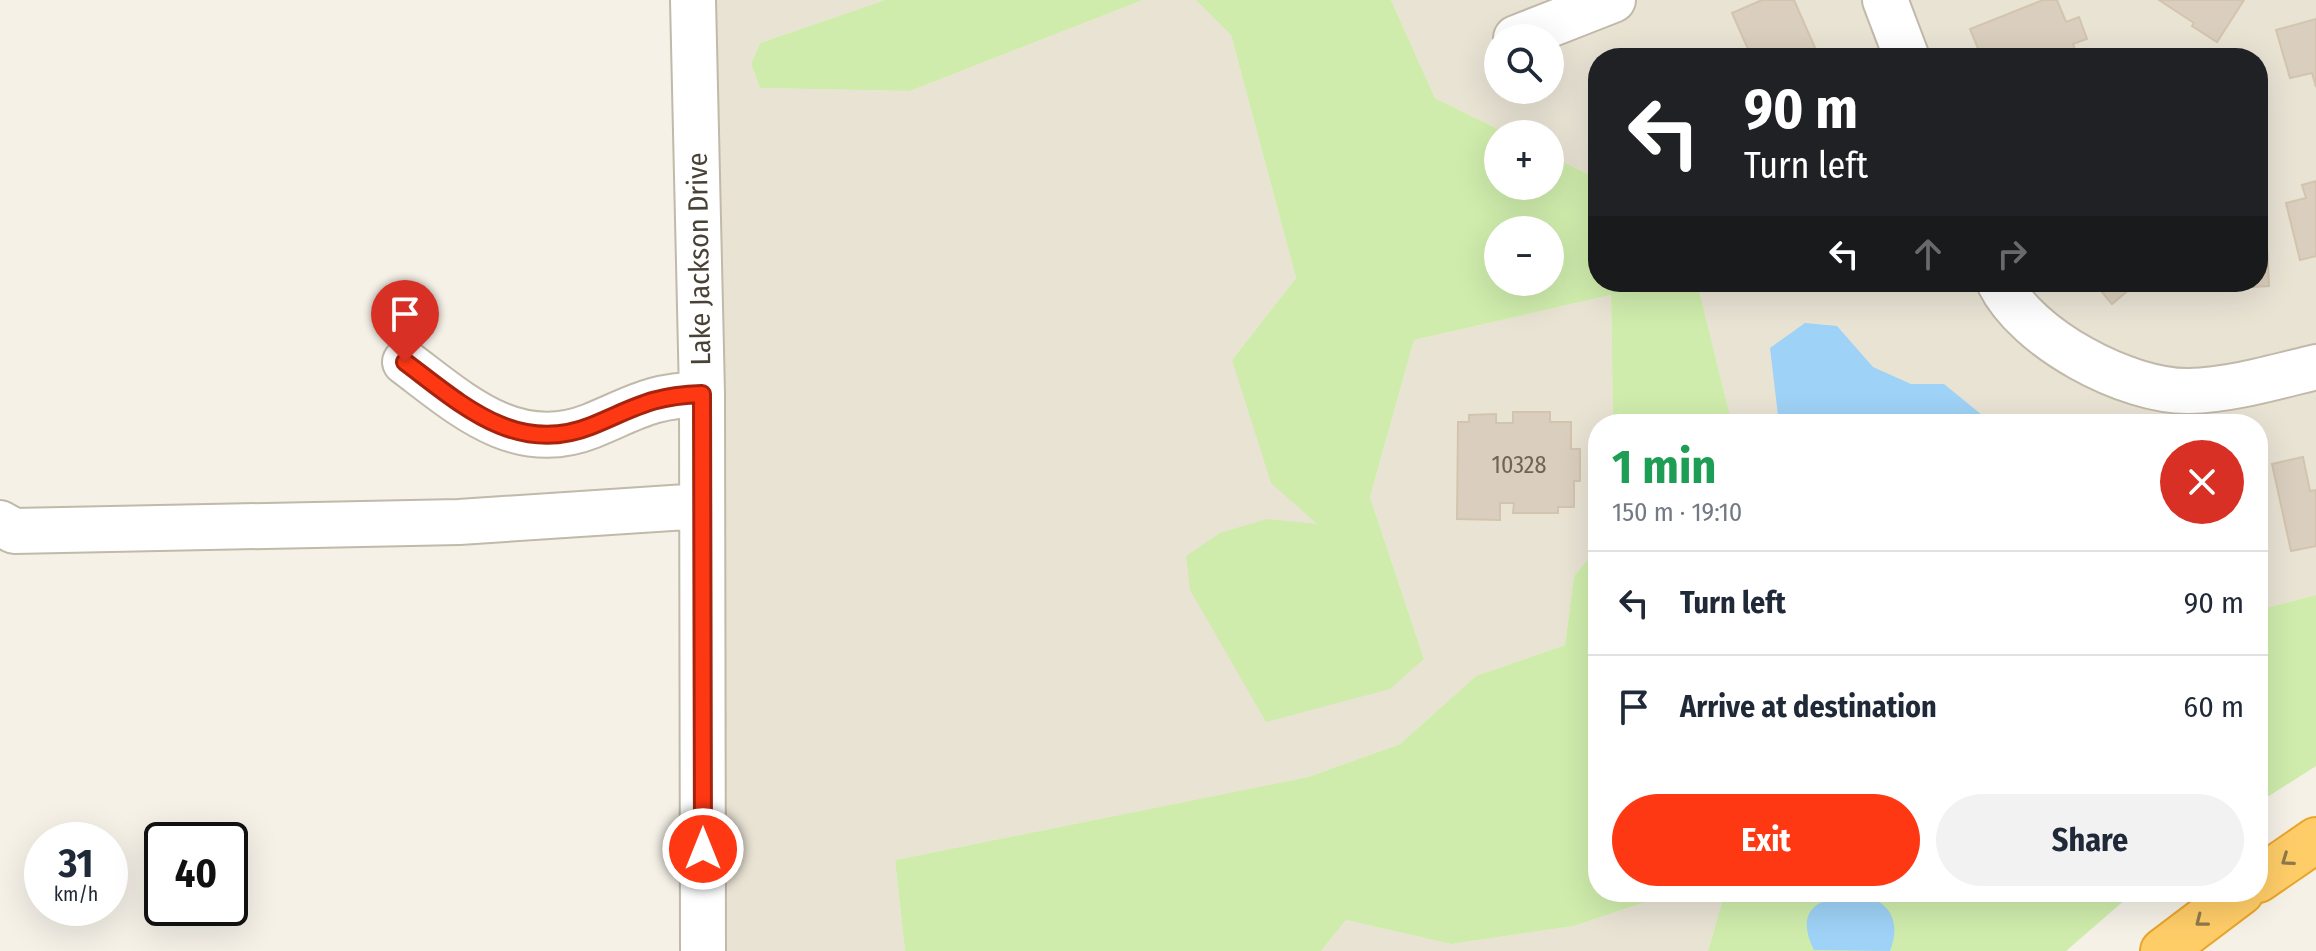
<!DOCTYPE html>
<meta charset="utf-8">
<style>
body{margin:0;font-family:"Fira Sans Condensed",sans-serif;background:#f2f2f3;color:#1f2937;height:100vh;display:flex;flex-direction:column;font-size:30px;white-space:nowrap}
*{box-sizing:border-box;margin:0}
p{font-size:26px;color:#747a83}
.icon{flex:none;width:44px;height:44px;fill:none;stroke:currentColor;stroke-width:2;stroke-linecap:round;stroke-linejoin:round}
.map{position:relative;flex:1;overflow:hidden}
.details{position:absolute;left:1588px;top:414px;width:680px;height:488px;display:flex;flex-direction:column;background:#fff;border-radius:32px;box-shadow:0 8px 32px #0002}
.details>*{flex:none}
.guide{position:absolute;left:1588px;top:48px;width:680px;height:244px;border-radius:32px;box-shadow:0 8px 32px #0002;background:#202124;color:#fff;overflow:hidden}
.buttons{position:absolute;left:1484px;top:24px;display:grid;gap:16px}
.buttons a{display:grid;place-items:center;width:80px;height:80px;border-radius:50%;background:#fff;box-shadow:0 8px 32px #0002;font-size:40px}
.speed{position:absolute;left:24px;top:822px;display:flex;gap:16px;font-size:40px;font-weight:700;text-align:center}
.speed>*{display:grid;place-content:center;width:104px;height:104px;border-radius:50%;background:#fff;box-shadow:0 8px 32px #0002;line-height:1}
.speed small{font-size:20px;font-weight:400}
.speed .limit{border:4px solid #111;border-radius:12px;background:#fff;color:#111}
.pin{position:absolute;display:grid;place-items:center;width:68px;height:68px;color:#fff;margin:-82px -34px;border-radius:50% 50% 50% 0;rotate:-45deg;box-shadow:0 0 8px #0007}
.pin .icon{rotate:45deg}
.me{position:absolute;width:88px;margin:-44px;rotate:0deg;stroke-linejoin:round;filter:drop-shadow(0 0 6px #0008)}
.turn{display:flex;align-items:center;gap:28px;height:168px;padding:0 24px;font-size:36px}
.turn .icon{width:104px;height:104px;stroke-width:2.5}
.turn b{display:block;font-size:56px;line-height:68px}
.lanes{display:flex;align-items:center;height:76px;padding:0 24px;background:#0003;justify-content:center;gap:40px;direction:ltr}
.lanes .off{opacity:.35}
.round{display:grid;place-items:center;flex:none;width:84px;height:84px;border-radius:42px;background:#f2f2f3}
.head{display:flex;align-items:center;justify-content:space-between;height:136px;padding:0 24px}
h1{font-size:48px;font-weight:700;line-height:60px;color:#1e9e55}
.button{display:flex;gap:16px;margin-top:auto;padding:16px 24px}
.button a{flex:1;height:92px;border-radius:48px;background:#ff3814;color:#fff;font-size:32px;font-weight:700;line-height:92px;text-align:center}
.button a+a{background:#f2f2f3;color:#1f2937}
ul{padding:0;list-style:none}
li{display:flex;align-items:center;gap:24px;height:104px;padding:0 24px;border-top:2px solid #e0e1e3}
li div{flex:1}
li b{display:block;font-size:30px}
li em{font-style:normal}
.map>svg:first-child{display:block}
</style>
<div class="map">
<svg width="2316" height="951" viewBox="0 0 2316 951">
<rect width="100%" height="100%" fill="#f5f1e7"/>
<path fill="#e9e3d4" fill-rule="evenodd" d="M714,0h171l-125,43 -9,21 9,24 150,3 233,-91h53l35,35 65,243 -64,82 86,165 106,134 -54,-162 44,-157 197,-45 2,129h-15v123l-24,29 -9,69 -89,31 -76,68 -92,33 -413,83 10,91h-184z
M1391,0h925v595l-58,15v-186h-526l-35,-142h561v-224h-660v121l-48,-24v-21h-42l-73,-36zM1498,38h52v52h-52z
M1675,892h50l-17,59h-387l25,-31 105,24 123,-18z"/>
<path fill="#cfecac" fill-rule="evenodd" d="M885,0h258l-233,91 -150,-3 -9,-24 9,-21z
M1196,0h195l44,98 73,36h-10v52h52v-31l48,24v103h99l35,142h-119l-2,-129 -197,45 -44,157 54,162 -34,30 -124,33 -76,-132 -4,-34 34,-23 47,-14 50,5 -46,-41 -39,-123 64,-82 -65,-243zM1550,230v52h-52v-52z
M1598,547v345h77l-101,34 -123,18 -105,-24 -25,31h-416l-10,-91 413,-83 92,-33 76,-68 89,-31 9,-69z
M2316,595v171l-58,37v-193z
M1725,892h409l-68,59h-358z"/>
<path fill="#9ed2f6" d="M1805,323l32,3 36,41 38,17h33l49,40h-214l-9,-76z
M1856,894c33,5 46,26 34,57l-76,-1c-20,-41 4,-52 42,-56z"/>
<path fill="#dacfbe" stroke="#d3c4ae" stroke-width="2" d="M1762,0h32l22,50 -18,8h-46l-20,-45z
M2043,0h14l9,22 13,-5 8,22 -14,5 5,14h-63l-2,-7 -18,7h-13l-12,-29z
M2159,0h85l-27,42 -25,-16 2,-3z
M2316,19v68l-4,-14 -22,5 -14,-48z
M2316,181v75l-16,4 -14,-57 20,-5 -4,-13z
M2265,205l4,81 -73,4 -1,-8h63v-76z
M2101,282h37l-26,22 -15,-18z
M1513,412h37v10h21v27h9v32h-6v26h-16v6h-45l1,-10h-14v17l-43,-1 1,-97h11v-7l27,-1v9h17z
M2303,457l7,34 6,-1v56l-25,5 -19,-87z"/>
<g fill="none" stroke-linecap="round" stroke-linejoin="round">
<g stroke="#c1b9a9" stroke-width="48">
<path id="minor" d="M693,0l9,394 1,557
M1885,0l22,58
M1516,38l97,-38
M1999,282c28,57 128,110 190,109 42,-1 86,-14 127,-24
M405,362c56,42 111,94 186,64 46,-19 59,-30 111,-32
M0,523l14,8 445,-9 243,-16"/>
</g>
<g stroke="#eaa52c" stroke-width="48">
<path id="highway" d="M2258,880l58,-40
M2163,951l78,-59"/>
</g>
<use href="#minor" stroke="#fff" stroke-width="44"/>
<use href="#highway" stroke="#ffcd68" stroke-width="44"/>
</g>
<defs><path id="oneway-chevron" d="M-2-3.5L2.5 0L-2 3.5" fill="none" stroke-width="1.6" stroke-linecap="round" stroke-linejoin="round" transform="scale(2)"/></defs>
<g stroke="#917949">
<use href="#oneway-chevron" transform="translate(2287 860) rotate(145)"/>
<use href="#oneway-chevron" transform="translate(2201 921) rotate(142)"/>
</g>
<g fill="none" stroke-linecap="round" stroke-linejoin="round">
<g stroke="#a6240d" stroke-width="20">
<path id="route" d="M405,362c56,42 111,94 186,64 46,-19 59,-30 111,-32l1,455"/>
</g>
<use href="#route" stroke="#ff3814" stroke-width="14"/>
</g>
<g text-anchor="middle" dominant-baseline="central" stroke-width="6" stroke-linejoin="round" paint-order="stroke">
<g font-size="24" fill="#6c6457">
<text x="1519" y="465">10328</text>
</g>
<g font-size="28" fill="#484135" stroke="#fff">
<text transform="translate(699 259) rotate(-91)">Lake Jackson Drive</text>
</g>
</g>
</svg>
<div class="buttons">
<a><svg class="icon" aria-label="search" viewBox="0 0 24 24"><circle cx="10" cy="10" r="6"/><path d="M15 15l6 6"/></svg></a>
<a>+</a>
<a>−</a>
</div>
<div class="speed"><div>31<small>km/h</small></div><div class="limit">40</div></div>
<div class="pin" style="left:405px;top:362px;background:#d93025"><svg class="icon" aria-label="arrive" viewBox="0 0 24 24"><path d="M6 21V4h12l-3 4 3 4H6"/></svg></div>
<svg class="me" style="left:703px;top:849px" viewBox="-20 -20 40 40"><circle r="17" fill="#ff3814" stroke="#fff" stroke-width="3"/><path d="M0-11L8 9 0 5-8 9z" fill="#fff"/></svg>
<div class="guide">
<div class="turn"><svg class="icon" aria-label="left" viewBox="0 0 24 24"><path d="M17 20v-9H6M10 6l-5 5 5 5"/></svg><div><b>90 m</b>Turn left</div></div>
<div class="lanes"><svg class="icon" aria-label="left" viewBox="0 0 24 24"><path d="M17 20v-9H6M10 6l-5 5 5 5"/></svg><svg class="icon off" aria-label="ahead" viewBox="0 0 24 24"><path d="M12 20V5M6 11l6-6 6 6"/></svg><svg class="icon off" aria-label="right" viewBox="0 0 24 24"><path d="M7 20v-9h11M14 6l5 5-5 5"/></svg></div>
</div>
<section class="details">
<div class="head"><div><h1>1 min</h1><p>150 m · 19:10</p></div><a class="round" style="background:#d93025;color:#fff"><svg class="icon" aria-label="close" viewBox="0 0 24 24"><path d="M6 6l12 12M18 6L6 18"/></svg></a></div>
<ul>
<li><svg class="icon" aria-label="left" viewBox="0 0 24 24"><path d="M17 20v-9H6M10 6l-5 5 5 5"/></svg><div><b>Turn left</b></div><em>90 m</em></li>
<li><svg class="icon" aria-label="arrive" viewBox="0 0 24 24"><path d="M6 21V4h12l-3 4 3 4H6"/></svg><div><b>Arrive at destination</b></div><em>60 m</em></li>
</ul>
<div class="button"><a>Exit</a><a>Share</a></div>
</section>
</div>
